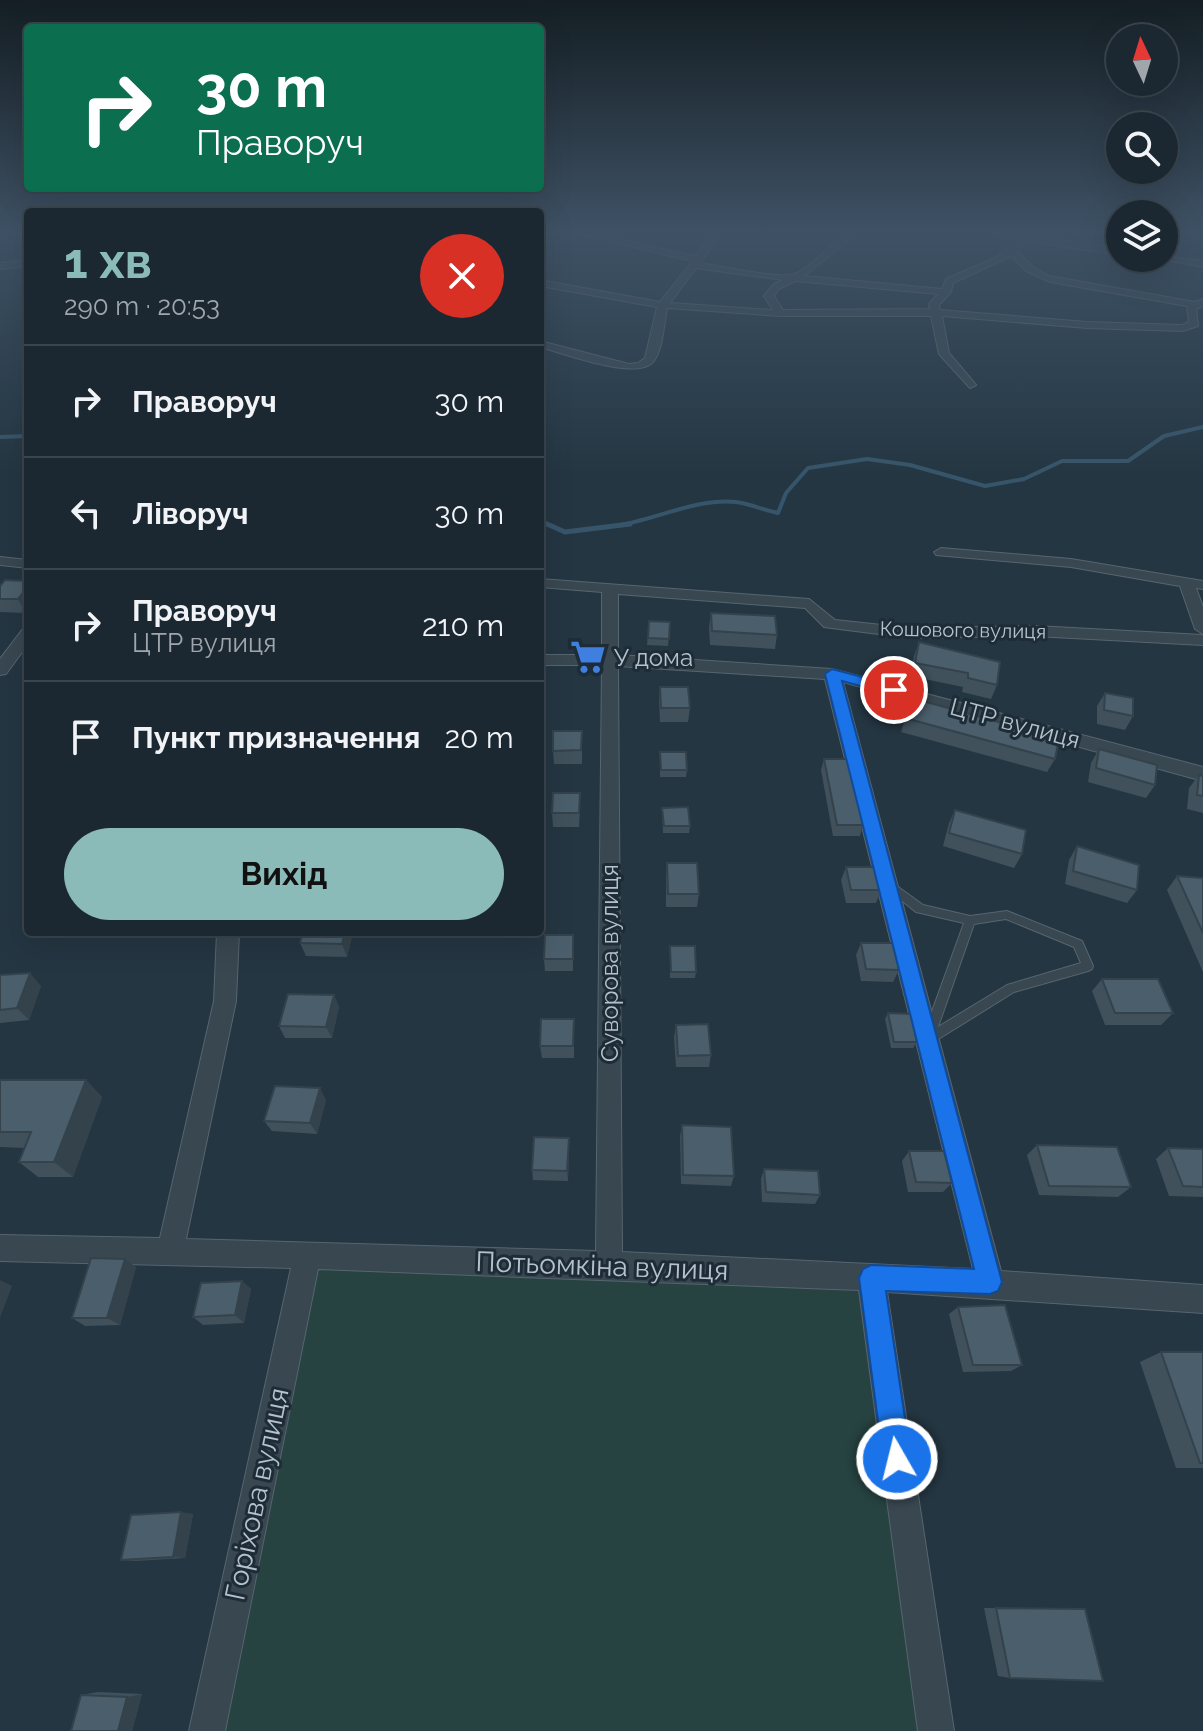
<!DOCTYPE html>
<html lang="uk">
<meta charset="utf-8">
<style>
body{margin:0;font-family:Raleway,sans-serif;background:#24303a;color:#f1f3f6;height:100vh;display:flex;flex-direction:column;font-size:30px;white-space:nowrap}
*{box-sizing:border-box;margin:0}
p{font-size:26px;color:#a0a6ac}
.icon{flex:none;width:44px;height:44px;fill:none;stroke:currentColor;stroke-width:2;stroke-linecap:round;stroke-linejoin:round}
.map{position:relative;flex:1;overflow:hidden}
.details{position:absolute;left:24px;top:208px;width:520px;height:728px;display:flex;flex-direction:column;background:#1b2832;border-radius:8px;box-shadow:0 8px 32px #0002,0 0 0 2px #39444d}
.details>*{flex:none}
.guide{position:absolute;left:24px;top:24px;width:520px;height:168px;border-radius:8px;box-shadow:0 8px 32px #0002,0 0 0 2px #39444d;background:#0b6e4f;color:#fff;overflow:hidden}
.needle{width:52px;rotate:356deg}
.controls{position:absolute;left:1106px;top:24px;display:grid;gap:16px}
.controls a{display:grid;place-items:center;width:72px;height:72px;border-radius:50%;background:#1b2832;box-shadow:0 8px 32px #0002,0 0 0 2px #39444d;font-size:40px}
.pin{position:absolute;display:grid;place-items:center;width:68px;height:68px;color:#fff;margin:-34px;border:4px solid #fff;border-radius:50%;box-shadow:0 2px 8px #0007}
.me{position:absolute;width:88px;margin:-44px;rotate:352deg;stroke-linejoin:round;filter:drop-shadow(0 0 6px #0008)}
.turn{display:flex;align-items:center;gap:28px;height:168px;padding:0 40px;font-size:36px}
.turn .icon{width:104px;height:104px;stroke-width:2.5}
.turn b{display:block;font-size:56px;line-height:68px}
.round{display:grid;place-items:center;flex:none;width:84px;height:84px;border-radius:42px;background:#24303a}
.headline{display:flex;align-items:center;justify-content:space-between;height:136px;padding:0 40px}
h1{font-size:48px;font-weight:700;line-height:60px;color:#8bbbb9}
.action{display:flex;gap:16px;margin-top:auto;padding:16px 40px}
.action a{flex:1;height:92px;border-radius:48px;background:#8bbbb9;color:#111;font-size:32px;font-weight:700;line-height:92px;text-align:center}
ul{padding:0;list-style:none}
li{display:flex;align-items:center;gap:24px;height:112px;padding:0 40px;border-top:2px solid #39444d}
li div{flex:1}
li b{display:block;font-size:30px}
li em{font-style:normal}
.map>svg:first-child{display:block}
</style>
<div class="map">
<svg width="1203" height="1731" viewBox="0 0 1203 1731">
<rect width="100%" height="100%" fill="#243642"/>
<path fill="#264341" d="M307,1256l564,22 65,453h-738z"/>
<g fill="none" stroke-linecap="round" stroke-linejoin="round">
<path stroke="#37556a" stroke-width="4" d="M0,437l28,-1
M540,521l12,5
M614,526c40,-5 80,-28 122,-24 14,2 28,8 42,11l8,-20 22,-25 59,-9 43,6 75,21 39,-7 38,-18h66l36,-25 39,-9"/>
<path stroke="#37556a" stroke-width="5" d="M547,524l18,8 65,-8"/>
<g stroke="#57656f" stroke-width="2">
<path id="service" d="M890,881l33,24 47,11 37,-5 75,30 11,25 -1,3 -4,2 -74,21 -82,51 -4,1 -4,-1 -2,-4 42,-116 -48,-11 -30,-24 -1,-3 1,-3zM1006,919l68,28 7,16 -74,22 -69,42 36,-103z"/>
</g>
<g stroke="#57656f" stroke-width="2">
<path id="minor" d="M578,234h15l102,22 18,-22h8l-21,29c19,3 78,16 94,11 23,-8 39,-40 63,-40l-53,42 138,13 4,-10 51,-22 19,-17 -24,-6h30l98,15v6l-96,-14 -7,10 16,16 16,9 146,26 8,-3v7l-7,3 2,17 -15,5 -96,-3 -145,-12 7,37 27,32 -6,3 -31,-34 -8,-38h-151l-113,-8c-3,15 -4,43 -14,54 -17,19 -90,-9 -113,-15v-6l89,23 9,-1 7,-5 12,-51 -117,-21v-6l120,22 32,-41zM1011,256l15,15 24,11 137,24 2,16 -7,3 -95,-3 -147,-12 -1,-5 12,-13 2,-9zM696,268l87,12 -10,5 -9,11 9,14 -103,-7zM795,281l143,13 -9,10 1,5 -147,1 -9,-14 5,-7z
M1164,256l39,5v6l-48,-9z
M28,260v6l-28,3v-6z
M941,548l130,11 132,22v8l-7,-1 7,19v27l-8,-5 -15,-43 -109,-19 -135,-12 -2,-3z
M0,557l28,3v8l-28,-3z
M540,579l269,20 26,21 75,8 125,-2 168,9v10l-168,-9 -125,2 -86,-11 -19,-19 -187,-14v61l214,14 371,98v14l-360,-99 158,589 202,14v28l-316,-21 67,439h-36l-59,-441 -541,-21 -93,462h-36l102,-463 -291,-7v-26l160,3 54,-237 3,-69h22l-3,69 -50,238 410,12 6,-586h-62v-10h62v-63l-62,-5zM618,666l207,13 148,590 -351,-17z
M28,628v16l-22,30 -6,1v-16l22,-29z"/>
</g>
<use href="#service" fill="#394751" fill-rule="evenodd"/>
<use href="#minor" fill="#394751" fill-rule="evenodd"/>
</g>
<path fill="#40515c" d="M28,581v30l-2,2 -26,-1v-26z
M711,613l66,22 -2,14 -65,-4 -1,-18z
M649,621l21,1 -2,24 -21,-1z
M919,642l78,43 -6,14 -29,-7 1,-5 -53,-11 4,-20z
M660,687l30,21 -2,14h-28l-1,-22z
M1105,693l28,23 -8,14 -28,-6v-18z
M912,698l143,61 -8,13 -146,-40z
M582,731v33h-28l-1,-13z
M1099,749l56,36 -9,13 -58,-16 3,-19z
M660,752l27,18 -1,7h-26z
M824,759l39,66 -3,11h-27l-12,-66z
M1199,775l4,1v37l-16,-4 2,-21z
M580,807l-1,20h-26l-1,-14z
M662,808l28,18 -1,7h-26z
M955,810l67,44 -8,14 -71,-22 6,-23z
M1077,846l60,44 -10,13 -62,-19 4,-24z
M667,863l32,31 -2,13h-31v-31z
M846,867l35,23 -5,13h-30l-5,-23z
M1177,876l26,2v94l-36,-82z
M353,932l-6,25 -41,-1 -6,-13z
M573,935v36h-28l-1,-12z
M861,943l38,27 -6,12 -32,-1 -5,-26z
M670,946l26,26 -1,6h-25z
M0,975l41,11 -12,34 -29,3z
M1102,979l71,34 -12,12h-56l-13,-34z
M334,995l5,12 -7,31h-47l-6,-12z
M888,1013l29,29 -4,6h-22l-6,-29z
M676,1025l35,30 -2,12h-33l-2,-30z
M574,1031v27h-32l-2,-12z
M0,1080h86l16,17 -29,80h-35l-19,-15 6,-14 -25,-1z
M326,1100l-9,34 -45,-3 -8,-10z
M682,1125l52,51 -3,10 -50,-2 -1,-48z
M1037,1145l94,42 -13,10 -79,-2 -12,-40z
M569,1148l-1,33 -35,-1 -1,-10z
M1168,1148l35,1v48l-34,-1 -13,-37z
M909,1151l43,32 -9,9h-35l-6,-31z
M764,1169l56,26 -5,9 -53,-2 -1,-23z
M136,1267l-16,58 -35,1 -13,-8z
M242,1281l9,8 -7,34 -41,2 -10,-8z
M958,1307l64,58 -11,6 -48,1 -14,-58z
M1161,1352h42v116h-27l-36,-106z
M193,1514l-8,44 -50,3 -14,-1z
M984,1608l101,1 -75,69 -12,-2z
M98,1692l44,2 -10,37 -51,-36z"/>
<path fill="#34424b" d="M28,587v24l-2,2 -8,-14z
M345,932h8l-6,25 -5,-13z
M30,973l11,13 -12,34 -12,-12z
M334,995l5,12 -7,31 -6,-11z
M86,1080l16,17 -29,80 -19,-15z
M320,1088l6,12 -9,34 -7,-11z
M569,1138v10l-1,33 -1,-10z
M125,1259l11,8 -16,58 -13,-7z
M0,1280l12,6 -12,32z
M242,1281l9,8 -7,34 -9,-8z
M181,1512l12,2 -8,44 -12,-1z
M142,1694l-10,37h-14l9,-34z"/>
<path fill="#4a5e6b" stroke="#34424b" stroke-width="2" d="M5,580l23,1v6l-10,12h-18v-13z
M711,613l64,3 2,19 -65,-4z
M649,621l21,1 -1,17 -21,-1z
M919,642l81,20 -3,23 -29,-7v-5l-53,-10z
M660,687h28l2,21h-29z
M1105,693l28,5v18l-29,-6z
M912,698l147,41 -4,20 -150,-41z
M553,731h29l-1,19 -28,1z
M1099,749l58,16 -2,20 -59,-17z
M660,752h26l1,18h-26z
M824,759h24l15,66h-26z
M1199,775l4,1v20l-6,-1z
M553,793h27l-1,20h-27z
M688,807l2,19h-26l-2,-18z
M955,810l71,20 -4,24 -73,-21z
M1077,846l62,19 -2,25 -64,-19z
M667,863h30l2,31h-31z
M846,867h29l6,23h-30z
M1177,876l26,2v55z
M303,932h42l-3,12 -42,-1z
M545,935h28v24h-29z
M861,943h32l6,27 -33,-1z
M670,946h25l1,26h-25z
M30,973l-13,35 -17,2v-35z
M1102,979h56l15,34h-58z
M288,994l46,1 -8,32 -47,-1z
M888,1013l23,1 6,28h-23z
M541,1019h33l-1,27h-33z
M708,1024l3,31 -33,1 -2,-31z
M0,1080h86l-32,82h-35l12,-30h-31z
M275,1086l45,2 -10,35 -46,-2z
M682,1125l49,2 3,49 -51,-1z
M534,1137l35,1 -2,33 -35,-1z
M1037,1145l80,2 14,40 -82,-1z
M1168,1148l35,1v38l-20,-1z
M909,1151h35l8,32 -36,-1z
M764,1169l54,2 2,24 -54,-3z
M91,1258l34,1 -18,59h-35z
M242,1281l-7,34 -42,2 8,-34z
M1005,1305l17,60h-49l-15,-58z
M1161,1352h42v111h-3z
M181,1512l-8,45 -52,3 10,-45z
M996,1608l89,1 18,72 -93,-3z
M81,1695l46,2 -9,34h-47z"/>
<linearGradient id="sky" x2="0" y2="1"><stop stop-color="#141e24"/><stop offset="0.49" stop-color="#3f5265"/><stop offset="1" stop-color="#3f5265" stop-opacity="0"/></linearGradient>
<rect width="1203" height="476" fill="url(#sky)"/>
<path fill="#1a73e8" stroke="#114b97" stroke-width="2" d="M832,669l68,18 2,3 -8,5 -52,-14 160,601 -4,9 -8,3 -104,-3 25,168 -4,10 -10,4 -9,-4 -5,-10 -24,-181 4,-9 8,-4 103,4 -149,-595z"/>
<defs>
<g id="supermarket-bare" transform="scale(2.76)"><path d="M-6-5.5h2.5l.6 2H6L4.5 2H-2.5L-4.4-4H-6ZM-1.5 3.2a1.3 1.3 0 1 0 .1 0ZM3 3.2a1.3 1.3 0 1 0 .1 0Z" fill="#3f7fe0" stroke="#1d2c37" stroke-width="2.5" paint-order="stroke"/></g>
</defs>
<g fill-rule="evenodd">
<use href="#supermarket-bare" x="588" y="657"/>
</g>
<g text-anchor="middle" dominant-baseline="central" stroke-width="6" stroke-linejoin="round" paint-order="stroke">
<g font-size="20" fill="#b5c2cc" stroke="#1d2c37">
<text transform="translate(963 630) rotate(1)">Кошового вулиця</text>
</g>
<g font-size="24" fill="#b5c2cc" stroke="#1d2c37" text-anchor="start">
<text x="614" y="657">У дома</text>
</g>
<g font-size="24" fill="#b5c2cc" stroke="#1d2c37">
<text transform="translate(1015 723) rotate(15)">ЦТР вулиця</text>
<text transform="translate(609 963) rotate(-90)">Суворова вулиця</text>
</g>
<g font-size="28" fill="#b5c2cc" stroke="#1d2c37">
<text transform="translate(602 1266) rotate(2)">Потьомкіна вулиця</text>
<text transform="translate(257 1494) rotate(-78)">Горіхова вулиця</text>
</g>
</g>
</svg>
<div class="controls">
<a><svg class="needle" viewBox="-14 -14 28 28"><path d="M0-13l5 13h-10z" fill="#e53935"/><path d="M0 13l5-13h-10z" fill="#a0a6ac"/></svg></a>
<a><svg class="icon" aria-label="search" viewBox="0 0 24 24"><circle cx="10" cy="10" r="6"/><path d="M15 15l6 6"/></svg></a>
<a><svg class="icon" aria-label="layers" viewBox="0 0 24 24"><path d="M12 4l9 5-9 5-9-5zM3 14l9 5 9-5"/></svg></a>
</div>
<div class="pin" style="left:894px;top:690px;background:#d93025"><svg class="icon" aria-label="arrive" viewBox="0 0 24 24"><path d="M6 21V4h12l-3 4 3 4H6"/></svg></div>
<svg class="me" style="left:897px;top:1459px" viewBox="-20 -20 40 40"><circle r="17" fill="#1a73e8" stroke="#fff" stroke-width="3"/><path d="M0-11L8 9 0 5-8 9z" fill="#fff"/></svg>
<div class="guide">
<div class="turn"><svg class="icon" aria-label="right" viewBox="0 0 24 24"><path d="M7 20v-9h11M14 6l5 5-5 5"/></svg><div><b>30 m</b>Праворуч</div></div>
</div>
<section class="details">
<div class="headline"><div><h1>1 хв</h1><p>290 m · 20:53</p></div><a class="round" style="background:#d93025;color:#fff"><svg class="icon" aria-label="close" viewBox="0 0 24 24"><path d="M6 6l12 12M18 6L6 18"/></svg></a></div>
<ul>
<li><svg class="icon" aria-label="right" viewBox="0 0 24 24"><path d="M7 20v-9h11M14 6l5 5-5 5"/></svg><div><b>Праворуч</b></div><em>30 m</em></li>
<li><svg class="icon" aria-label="left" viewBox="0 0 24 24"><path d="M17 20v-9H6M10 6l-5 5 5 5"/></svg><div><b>Ліворуч</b></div><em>30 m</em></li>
<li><svg class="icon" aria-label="right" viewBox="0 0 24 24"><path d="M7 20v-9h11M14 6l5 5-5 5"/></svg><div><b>Праворуч</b><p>ЦТР вулиця</p></div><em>210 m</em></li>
<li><svg class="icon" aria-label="arrive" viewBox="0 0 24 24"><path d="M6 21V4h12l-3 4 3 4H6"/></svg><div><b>Пункт призначення</b></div><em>20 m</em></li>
</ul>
<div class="action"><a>Вихід</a></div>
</section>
</div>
